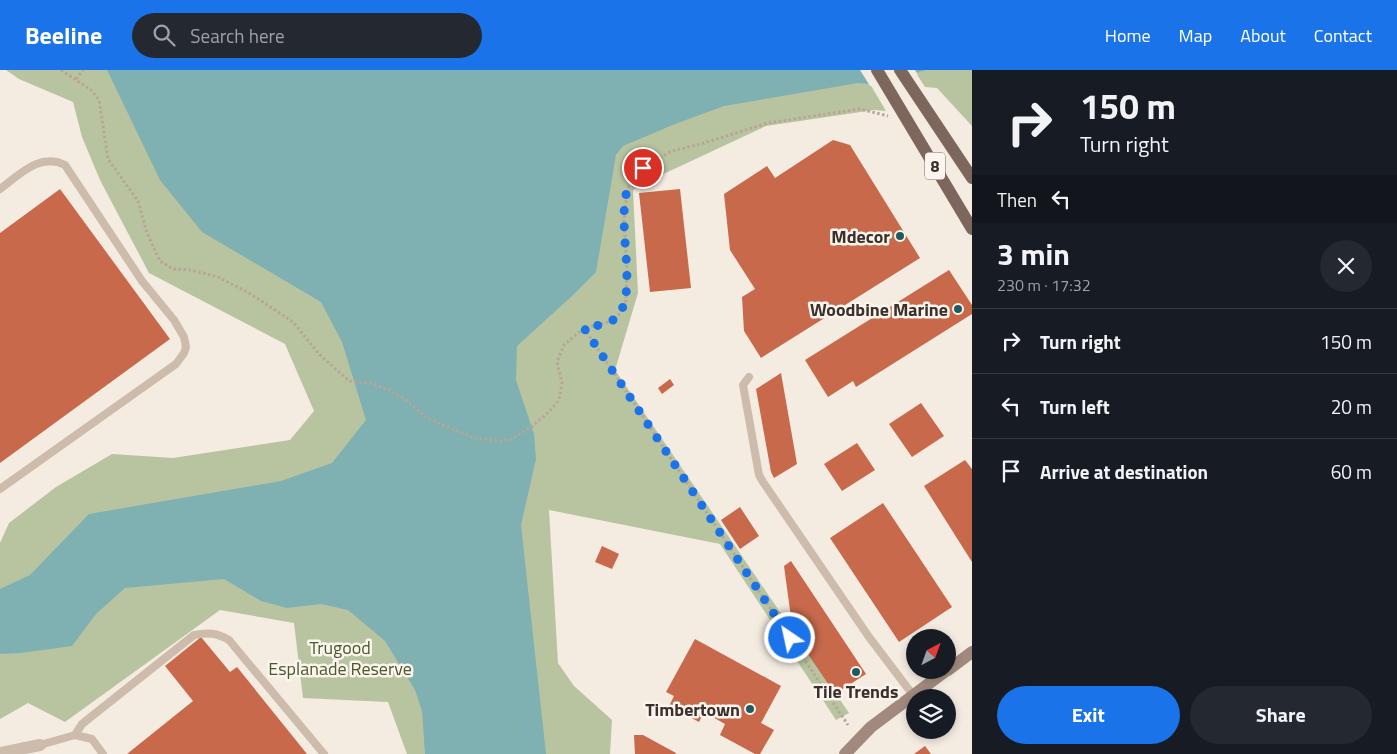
<!DOCTYPE html>
<meta charset="utf-8">
<style>
body{margin:0;font-family:"Titillium Web",sans-serif;background:#242831;color:#f1f3f6;height:100vh;display:flex;flex-direction:column;font-size:19px;white-space:nowrap}
*{box-sizing:border-box;margin:0}
p{font-size:16px;color:#9ea1a6}
.icon{flex:none;width:28px;height:28px;fill:none;stroke:currentColor;stroke-width:2;stroke-linecap:round;stroke-linejoin:round}
.map{position:relative;flex:1;overflow:hidden}
.panel{display:flex;flex-direction:column;background:#171b24;width:425px}
.panel>*{flex:none}
.guide{background:#171b24;color:#f1f3f6;overflow:hidden}
.needle{width:32px;rotate:41deg}
.buttons{position:absolute;left:906px;top:559px;display:grid;gap:10px}
.buttons a{display:grid;place-items:center;width:50px;height:50px;border-radius:50%;background:#171b24;box-shadow:0 2px 8px #0003;font-size:25px}
.pin{position:absolute;display:grid;place-items:center;width:42px;height:42px;color:#fff;margin:-21px;border:2px solid #fff;border-radius:50%;box-shadow:0 1px 5px #0007}
.me{position:absolute;width:55px;margin:-28px;rotate:326deg;stroke-linejoin:round;filter:drop-shadow(0 0 4px #0008)}
.turn{display:flex;align-items:center;gap:18px;height:105px;padding:0 25px;font-size:22px}
.turn .icon{width:65px;height:65px;stroke-width:2.5}
.turn b{display:block;font-size:35px;line-height:42px}
.then{display:flex;align-items:center;height:48px;padding:0 25px;background:#0003;gap:10px;font-size:19px}
.round{display:grid;place-items:center;flex:none;width:52px;height:52px;border-radius:26px;background:#242831}
.overview{display:flex;align-items:center;justify-content:space-between;height:85px;padding:0 25px}
h1{font-size:30px;font-weight:700;line-height:38px}
.button{display:flex;gap:10px;margin-top:auto;padding:10px 25px}
.button a{flex:1;height:58px;border-radius:30px;background:#1a73e8;color:#fff;font-size:20px;font-weight:700;line-height:58px;text-align:center}
.button a+a{background:#242831;color:#f1f3f6}
ul{padding:0;list-style:none}
li{display:flex;align-items:center;gap:15px;height:65px;padding:0 25px;border-top:1px solid #363941}
li div{flex:1}
li b{display:block;font-size:19px}
li em{font-style:normal}
header{display:flex;align-items:center;gap:30px;box-sizing:border-box;height:70px;padding:0 25px;background:#1a73e8;color:#fff}
header strong{font-size:24px}
nav{display:flex;gap:28px;margin-inline-start:auto;font-size:18px}
.search{width:350px;height:45px;background:#242831;display:flex;align-items:center;gap:12px;box-sizing:border-box;padding:0 18px;border-radius:28px;color:#9ea1a6;font-size:19px}
main{display:flex;flex:1;min-height:0}
.map>svg:first-child{display:block}
</style>
<header>
<strong>Beeline</strong>
<div class="search"><svg class="icon" aria-label="search" viewBox="0 0 24 24"><circle cx="10" cy="10" r="6"/><path d="M15 15l6 6"/></svg>Search here</div>
<nav><a>Home</a><a>Map</a><a>About</a><a>Contact</a></nav>
</header>
<main>
<div class="map">
<svg width="972" height="684" viewBox="0 0 972 684">
<rect width="100%" height="100%" fill="#f4ebe1"/>
<path fill="#b8c4a0" d="M6,0h966v56l-35,-38 -12,-1 -9,-14 -46,11 16,27 -12,-1 -108,16 -109,51 -24,13 5,103 -23,77 234,343 -13,7 -116,-176 -171,-34 9,153 16,23 38,34 -2,34h-203l-19,-52 -85,-4 -9,-75 -74,-13 -155,112 -37,-19 -28,16v-176l9,-20 47,-36 56,-33 61,4 117,-18 24,-29 -29,-67 -136,-71 -49,-93 -18,-43 -9,-35 -54,-23z"/>
<path fill="#7fb0b2" d="M107,0h820l-58,14 -11,-1 -134,23 -49,18 -52,22 -7,9 -20,117 -24,24 -55,50 -1,34 18,54 2,25 -15,66 25,229h-121l-3,-43 -7,-21 -30,-49 -37,-31 -27,-6 -34,4 -26,-7 -37,-22 -99,9 -29,26 -24,32 -51,7 -21,1v-65l30,-14 59,-61 192,-33 51,-18 34,-43 -24,-78 -21,-40 -119,-70 -42,-52z"/>
<path fill="#f4ebe1" d="M860,0h55l3,5 -48,11z"/>
<path fill="#c8694b" d="M833,70l17,5 70,113 -159,100 -17,-27 -2,-34 13,-8 -25,-39 -6,-56 43,-28 8,12z
M60,119l110,150 -170,124v-230z
M680,119l11,99 -41,4 -11,-99z
M949,200l23,35v9l-116,73 -3,-6 -25,16 -23,-37z
M781,303l16,91 -23,14 -3,-6 -15,-83z
M670,309l4,6 -12,9 -4,-6z
M921,333l23,33 -32,21 -23,-33z
M857,373l18,27 -33,21 -18,-27z
M965,390l7,9v93l-48,-76z
M883,433l69,104 -53,35 -69,-104z
M740,437l19,29 -19,13 -19,-29z
M602,476l17,8 -7,15 -17,-7z
M791,491l75,113 -31,20 -42,-62 -9,-66z
M201,567l29,35 7,-5 70,87h-180l66,-53 -28,-35z
M695,569l86,47 -20,37 13,7 -14,24h-5l-35,-19 5,-11 -21,-12 -5,10 -30,-16 5,-10 -8,-4z
M634,665h9l33,18v1h-41z
M925,676l6,8h-17z"/>
<g fill="none" stroke-linecap="round" stroke-linejoin="round">
<path stroke="#b9a596" stroke-width="3" stroke-dasharray="2.5 2.5" stroke-linecap="butt" d="M61,0l30,20 8,10 9,59 30,42 9,32 13,28 13,8 18,1 27,7 31,16 44,29 26,32 30,27 21,2 19,7 17,10 20,17 14,7 35,14 26,3 10,-2 19,-11 20,-17 9,-11 3,-17 -5,-21 7,-17 20,-17 29,-7 8,-9 5,-12 1,-31 -3,-46 3,-32 7,-16 18,-13 20,-11 32,-8 64,-20 92,-14 28,7
M76,9l7,-9
M584,258l264,397"/>
<path stroke="#cdbbac" stroke-width="8" d="M0,119c19,-14 40,-37 65,-24l77,116 32,39 10,17 2,10 -2,6 -8,11 -176,125
M749,307l-6,8 16,90 4,7 106,155 44,58
M75,665l7,-11 112,-89c14,-3 23,-2 35,5l95,114
M40,675l35,-10 17,4 11,15"/>
<path stroke="#cdbbac" stroke-width="12" d="M0,683l40,-8"/>
<path stroke="#a18a7d" stroke-width="12" d="M948,600l24,-18
M845,684l26,-27 76,-57"/>
<path stroke="#7d675c" stroke-width="12" d="M877,0l95,159
M900,0l72,108"/>
</g>
<g fill="none" stroke-linecap="round" stroke-linejoin="round">
<path stroke="#1a73e8" stroke-width="9" stroke-dasharray="0 16.2" d="M643,98c-3,3 -7,5 -9,8 -26,33 11,122 -21,144 -7,5 -20,6 -29,8l206,310"/>
</g>
<g fill="#1f5a5e" stroke="#fbf5ee" stroke-width="2">
<circle cx="900" cy="166" r="5"/>
<circle cx="958" cy="239" r="5"/>
<circle cx="856" cy="602" r="5"/>
<circle cx="750" cy="639" r="5"/>
</g>
<g text-anchor="middle" dominant-baseline="central" stroke-width="5" stroke-linejoin="round" paint-order="stroke">
<rect fill="#fbf5ee" stroke="#756b66" stroke-width="1" x="925" y="82.5" width="20" height="27" rx="4"/>
<g font-size="16" font-weight="bold" fill="#3b302b">
<text x="935" y="96">8</text>
</g>
<g font-size="18" font-weight="bold" fill="#3b302b" stroke="#fbf5ee" text-anchor="end">
<text x="890" y="166">Mdecor</text>
<text x="948" y="239">Woodbine Marine</text>
<text x="856" y="621" text-anchor="middle">Tile Trends</text>
<text x="740" y="639">Timbertown</text>
</g>
<g font-size="18" fill="#4a5a2e" stroke="#fbf5ee">
<text x="340" y="577">Trugood<tspan x="340" dy="21">Esplanade Reserve</tspan></text>
</g>
</g>
</svg>
<div class="buttons">
<a><svg class="needle" viewBox="-14 -14 28 28"><path d="M0-13l5 13h-10z" fill="#e53935"/><path d="M0 13l5-13h-10z" fill="#9ea1a6"/></svg></a>
<a><svg class="icon" aria-label="layers" viewBox="0 0 24 24"><path d="M12 4l9 5-9 5-9-5zM3 14l9 5 9-5"/></svg></a>
</div>
<div class="pin" style="left:643px;top:98px;background:#d93025"><svg class="icon" aria-label="arrive" viewBox="0 0 24 24"><path d="M6 21V4h12l-3 4 3 4H6"/></svg></div>
<svg class="me" style="left:790px;top:568px" viewBox="-20 -20 40 40"><circle r="17" fill="#1a73e8" stroke="#fff" stroke-width="3"/><path d="M0-11L8 9 0 5-8 9z" fill="#fff"/></svg>
</div>
<section class="panel">
<div class="guide">
<div class="turn"><svg class="icon" aria-label="right" viewBox="0 0 24 24"><path d="M7 20v-9h11M14 6l5 5-5 5"/></svg><div><b>150 m</b>Turn right</div></div>
<div class="then">Then<svg class="icon" aria-label="left" viewBox="0 0 24 24"><path d="M17 20v-9H6M10 6l-5 5 5 5"/></svg></div>
</div>
<div class="overview"><div><h1>3 min</h1><p>230 m · 17:32</p></div><a class="round"><svg class="icon" aria-label="close" viewBox="0 0 24 24"><path d="M6 6l12 12M18 6L6 18"/></svg></a></div>
<ul>
<li><svg class="icon" aria-label="right" viewBox="0 0 24 24"><path d="M7 20v-9h11M14 6l5 5-5 5"/></svg><div><b>Turn right</b></div><em>150 m</em></li>
<li><svg class="icon" aria-label="left" viewBox="0 0 24 24"><path d="M17 20v-9H6M10 6l-5 5 5 5"/></svg><div><b>Turn left</b></div><em>20 m</em></li>
<li><svg class="icon" aria-label="arrive" viewBox="0 0 24 24"><path d="M6 21V4h12l-3 4 3 4H6"/></svg><div><b>Arrive at destination</b></div><em>60 m</em></li>
</ul>
<div class="button"><a>Exit</a><a>Share</a></div>
</section>
</main>
